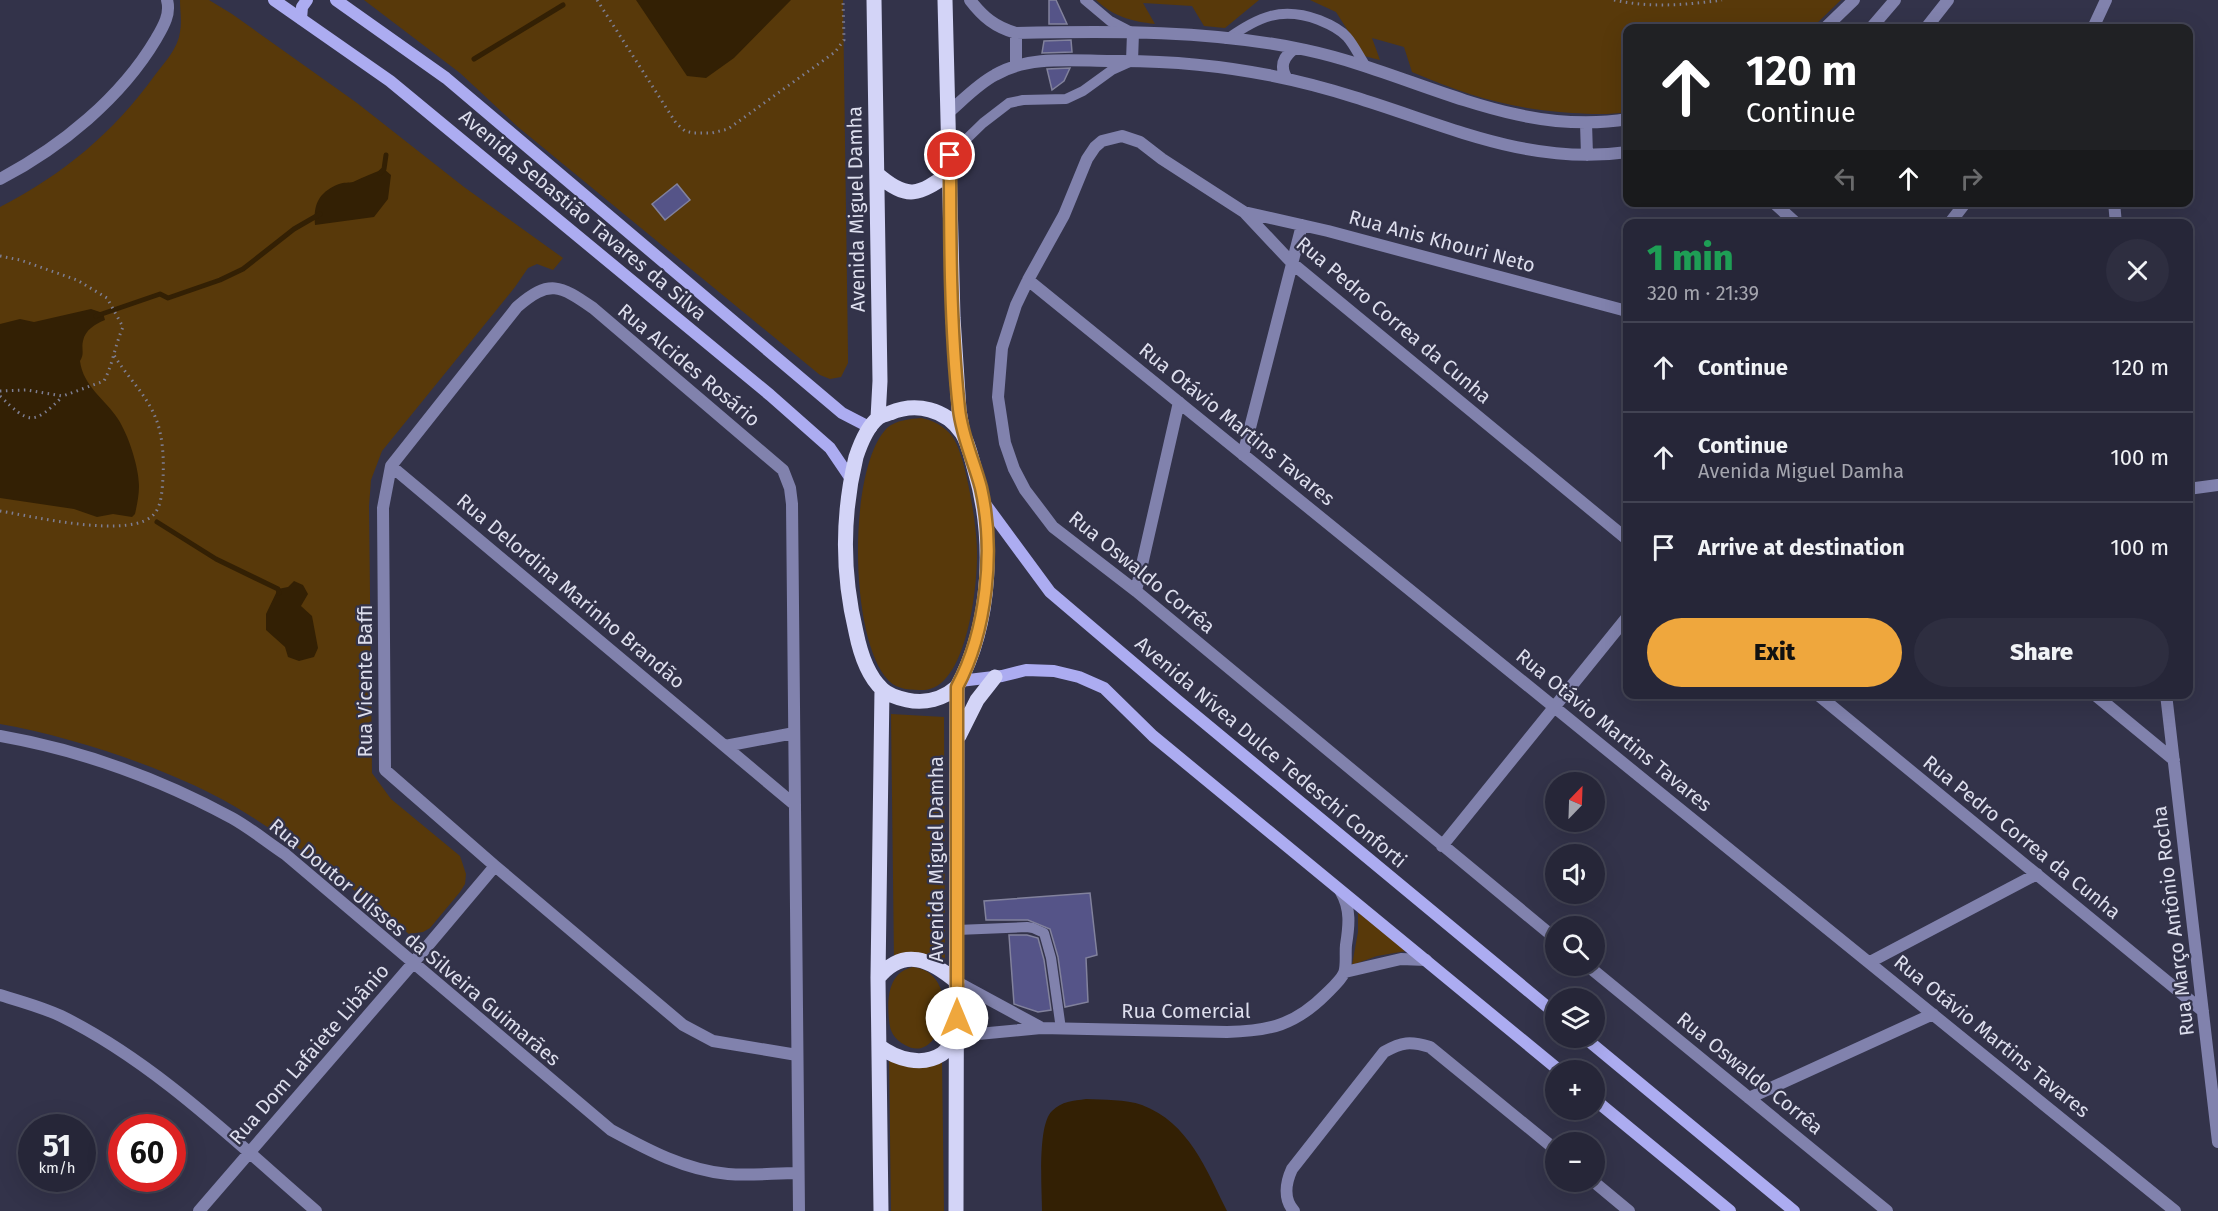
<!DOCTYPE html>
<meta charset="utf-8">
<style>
body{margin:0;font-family:"Fira Sans",sans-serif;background:#2e2e40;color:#f1f3f6;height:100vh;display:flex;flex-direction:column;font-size:22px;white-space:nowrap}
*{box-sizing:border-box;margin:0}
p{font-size:20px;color:#a4a5ae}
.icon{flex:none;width:33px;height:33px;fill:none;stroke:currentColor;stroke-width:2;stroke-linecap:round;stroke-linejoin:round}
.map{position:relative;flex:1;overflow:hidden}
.side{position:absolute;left:1623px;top:219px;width:570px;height:480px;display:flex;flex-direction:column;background:#262638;border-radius:12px;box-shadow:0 6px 24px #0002,0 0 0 2px #424353}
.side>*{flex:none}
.top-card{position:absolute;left:1623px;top:24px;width:570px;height:183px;border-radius:12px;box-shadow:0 6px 24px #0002,0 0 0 2px #424353;background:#202124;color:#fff;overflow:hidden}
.needle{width:39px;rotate:23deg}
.controls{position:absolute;left:1545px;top:772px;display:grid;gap:12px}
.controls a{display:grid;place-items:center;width:60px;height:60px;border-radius:50%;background:#262638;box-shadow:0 6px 24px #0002,0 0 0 2px #424353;font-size:30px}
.speed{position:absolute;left:18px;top:1114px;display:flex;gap:12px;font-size:30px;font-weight:700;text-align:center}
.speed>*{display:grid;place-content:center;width:78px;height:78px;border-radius:50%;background:#262638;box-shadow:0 6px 24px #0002,0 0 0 2px #424353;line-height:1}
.speed small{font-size:15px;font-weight:400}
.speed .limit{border:9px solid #d22;background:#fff;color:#111}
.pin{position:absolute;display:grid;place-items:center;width:51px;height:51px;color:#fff;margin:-26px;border:3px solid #fff;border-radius:50%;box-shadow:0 2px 6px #0007}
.me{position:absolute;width:66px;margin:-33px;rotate:0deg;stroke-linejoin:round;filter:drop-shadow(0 0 4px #0008)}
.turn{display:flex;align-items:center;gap:21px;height:126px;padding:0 24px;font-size:27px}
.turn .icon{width:78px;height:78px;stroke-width:2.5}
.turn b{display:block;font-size:42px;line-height:51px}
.lanes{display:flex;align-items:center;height:57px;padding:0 24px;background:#0003;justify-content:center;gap:30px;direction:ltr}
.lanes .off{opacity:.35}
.round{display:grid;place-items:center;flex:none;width:63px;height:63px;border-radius:32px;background:#2e2e40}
.head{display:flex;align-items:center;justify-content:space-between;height:102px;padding:0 24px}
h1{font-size:36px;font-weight:800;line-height:45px;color:#1e9e55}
.primary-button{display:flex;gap:12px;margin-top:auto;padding:12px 24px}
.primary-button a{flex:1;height:69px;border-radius:36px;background:#efa73d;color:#111;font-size:24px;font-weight:800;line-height:69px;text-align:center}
.primary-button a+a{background:#2e2e40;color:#f1f3f6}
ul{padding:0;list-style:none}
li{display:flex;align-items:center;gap:18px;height:90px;padding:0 24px;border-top:2px solid #424353}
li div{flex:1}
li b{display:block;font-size:22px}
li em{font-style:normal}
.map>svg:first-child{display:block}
</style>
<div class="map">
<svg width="2218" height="1211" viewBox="0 0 2218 1211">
<rect width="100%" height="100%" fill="#33334a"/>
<path fill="#58390a" d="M180,0h29l23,14 125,89 107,84 99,71 -10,12 -16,-6 -9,4 -13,19 -133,164 -11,29 -2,26 3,267 19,26 69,57 6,18 -1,10 -5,8 -30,36 -7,4 -14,2c-53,-43 -107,-86 -165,-122 -64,-40 -169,-75 -244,-88v-517c64,-33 113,-74 155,-132 10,-13 23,-27 25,-43 2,-10 0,-22 0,-32z
M364,0h479l5,354v9l-7,14 -11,2 -10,-4 -302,-248 -58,-54z
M1096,0h163l-34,28 -21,-2 -12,-20 -49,-3 12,21c-24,-3 -41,-7 -59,-24z
M1310,0h531l-29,28h-184l-1,84c-17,3 -37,2 -55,1 -61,-4 -104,-17 -160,-41l-8,-25 -32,-9 8,22 -16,-4 -28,-44z
M921,418c12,2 23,8 31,18 14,19 25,91 25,115 1,33 -10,139 -54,139 -11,0 -25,0 -34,-9 -40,-39 -42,-213 -2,-253 9,-8 23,-9 34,-10z
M891,714l53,3 1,244c-18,-9 -32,-5 -51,-1z
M1358,912l48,39 -29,5 -25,9 6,-33z
M913,967c52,6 30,101 -8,78 -11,-6 -15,-13 -16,-25 -2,-21 -1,-48 24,-53z
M889,1059l53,2 2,150h-53z"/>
<path fill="#332004" d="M636,0h155l-57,58 -28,20 -19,-2z
M384,169l7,6 -3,24 -14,18 -59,8c-2,-21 4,-33 24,-41 5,-2 10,-1 14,-2 10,-5 20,-9 31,-13z
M91,309l12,4 2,7c-10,4 -20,10 -22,21 -2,8 2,12 -3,20 3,25 25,38 38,58 10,15 21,48 21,67 0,9 -2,19 -4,28l-3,3 -19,-3 -16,3 -23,-8 -74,-11v-174l20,-5 14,3z
M294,581l9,4 5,9 -7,12 11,10 6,32 -4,9 -15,4 -11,-4 -3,-10 -19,-17v-16l12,-25 10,-2z
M1086,1099c18,1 39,0 56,6 47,18 64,64 85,106h-185c0,-21 -5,-86 10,-100 10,-10 21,-10 34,-12z"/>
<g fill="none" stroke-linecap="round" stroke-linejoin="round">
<path stroke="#332004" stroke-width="5" d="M474,59l89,-54
M380,173l4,-4 2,-14
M96,316l64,-22 8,4 52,-18 23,-11 51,-40 26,-15
M157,522l59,37 62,30 1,4"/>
</g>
<path fill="#555488" stroke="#82829d" stroke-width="1.5" d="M1049,0h7l11,24h-18z
M1071,40l1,12 -30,1 2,-12z
M1070,68l-6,13 -12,9 -5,-21z
M677,184l13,16 -25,20 -13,-16z
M1090,893l7,62 -11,3 2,44 -23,5 -7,-50 -8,-28 -22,-9h-42l-2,-19z
M1009,935h18l11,3 6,22 7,50 -13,2 -24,-8z"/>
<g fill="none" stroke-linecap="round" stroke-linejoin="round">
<path stroke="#7e7e92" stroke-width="3" stroke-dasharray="1.5 4.5" stroke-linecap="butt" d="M597,0l79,123 9,8 8,2h19l16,-4 107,-77 9,-12 -1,-40
M1614,0c35,8 73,5 108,0
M0,256l20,4 57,20 30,18 16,29c-8,18 -10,37 -19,54l-41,15 -36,-6 -27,1
M0,396c29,28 33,30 63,0
M0,511c32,5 134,30 155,2 7,-9 7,-24 8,-35 1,-18 0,-42 -7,-59 -9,-24 -29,-42 -42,-64"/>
<path stroke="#8182ad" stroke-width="10" d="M1085,0l25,21 23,12
M1227,39c31,-22 54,-33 92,-19 10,4 21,9 28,17 7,8 12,19 18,28
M950,155l33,-32 26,-20 14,-3 43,-1 17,-8 29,-21 20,-9
M957,930l70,-3 6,1 11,5 7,25 10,71"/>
<path stroke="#8182ad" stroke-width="12" d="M970,0c13,17 25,27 46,33 96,-2 195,-3 290,17 108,23 207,88 322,69
M1825,28l29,-28
M1871,28l24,-28
M1926,28l22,-28
M2093,28l13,-28
M1016,33v32
M1132,61l1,-28
M1287,79c-8,-13 -4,-22 8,-31
M949,112c15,-13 29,-28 46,-37 33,-20 80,-14 116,-14 82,-1 165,11 243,36 92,28 174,69 274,55
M1586,123l1,32
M0,179c61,-32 121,-81 156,-140 7,-12 15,-25 11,-39
M1773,202l24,22
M2114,202l2,22
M1244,212l84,19 295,79 5,3
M1949,224l17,-22
M1028,280l1147,931
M1243,455l59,-230
M391,466l404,339
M2188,489l30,-4
M1136,591l43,-189
M1817,694l386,317
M2094,694l80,66
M2166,694l52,448
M0,736c80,14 160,43 232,82 18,10 35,24 53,36l326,276c37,20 74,40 117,44 23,2 47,-1 70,-1
M725,746l69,-13
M1442,846l186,-230
M1556,939l-420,-348 -83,-64 -28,-37 -11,-21 -9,-26 -7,-46 4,-49 14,-43 12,-25 36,-65 23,-56 8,-12 7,-6 20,-5 18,6 22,17 82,53 49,52 335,276
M1870,962l167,-88
M1588,966l299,245
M1345,972l56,-13 25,1
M957,982l83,45
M0,995c20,6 42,12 61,21 94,46 176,127 255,195
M957,1036l84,-8 186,4c43,-1 68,-7 99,-38 6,-6 15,-14 18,-21 3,-7 1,-20 2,-28 3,-19 5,-36 -5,-53
M797,1055l-84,-14 -30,-16 -188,-159 -110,-96 -2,-262 8,-42 126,-159c32,-28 43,-22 76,1l190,162 7,18 2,16 7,707
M1749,1098l184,-84
M1594,1182l35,29
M199,1211l215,-249 81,-96
M1294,1211c-11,-12 -8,-29 -2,-42l92,-117c18,-10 26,-11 46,-5l126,103"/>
<path stroke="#acacf1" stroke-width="12" d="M274,0l116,81 380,314 60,53 21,31
M336,0l110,78 396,335 29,15
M301,19l1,-12 5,-7
M983,501l67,91 127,108 379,314
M960,681l42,-5 24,-6 28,1 25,6 25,11 49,48 407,335
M1585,1038l209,173
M1594,1099l136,112"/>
<path stroke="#d3d4f7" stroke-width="15" d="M874,0l6,381 -2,37
M945,0l8,318 6,92 4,24
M877,174c31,27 41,21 73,-1
M959,736l18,-36 18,-23
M878,978c26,-32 53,-18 79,4
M879,1046c17,13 43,21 63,8 6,-4 10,-13 15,-18
M881,1211l-3,-233 4,-289
M956,1211l1,-524c35,-65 38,-150 17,-220 -3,-11 -6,-25 -12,-34 -16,-24 -46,-31 -72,-20 -3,1 -9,2 -12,5 -10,8 -18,27 -22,39 -14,58 -14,117 0,175 4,20 11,43 26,57 6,6 16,9 25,11 18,4 36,-1 50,-13"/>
</g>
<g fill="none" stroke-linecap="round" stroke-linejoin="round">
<g stroke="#9b6d28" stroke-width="15">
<path id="route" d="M950,155c0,84 0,170 9,254 3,28 15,52 22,79 14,62 6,143 -24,199v331"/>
</g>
<use href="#route" stroke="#efa73d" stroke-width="10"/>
</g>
<g text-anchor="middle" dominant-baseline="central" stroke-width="4.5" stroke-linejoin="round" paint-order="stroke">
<g font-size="20" fill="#dddeed" stroke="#33334a">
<text transform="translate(856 209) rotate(-91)">Avenida Miguel Damha</text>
<text transform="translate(583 215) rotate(40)">Avenida Sebastião Tavares da Silva</text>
<text transform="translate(1442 241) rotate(15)">Rua Anis Khouri Neto</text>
<text transform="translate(1394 320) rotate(40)">Rua Pedro Correa da Cunha</text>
<text transform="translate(689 365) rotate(40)">Rua Alcides Rosário</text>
<text transform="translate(1237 424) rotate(39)">Rua Otávio Martins Tavares</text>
<text transform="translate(1142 572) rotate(39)">Rua Oswaldo Corrêa</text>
<text transform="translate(571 591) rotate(40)">Rua Delordina Marinho Brandão</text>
<text transform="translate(365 681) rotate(-90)">Rua Vicente Baffi</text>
<text transform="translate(1614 730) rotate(39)">Rua Otávio Martins Tavares</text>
<text transform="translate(1271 752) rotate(40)">Avenida Nívea Dulce Tedeschi Conforti</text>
<text transform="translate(2022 837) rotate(39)">Rua Pedro Correa da Cunha</text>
<text transform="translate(936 859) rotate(-90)">Avenida Miguel Damha</text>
<text transform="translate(2173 921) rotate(-97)">Rua Março Antônio Rocha</text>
<text transform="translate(415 942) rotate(40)">Rua Doutor Ulisses da Silveira Guimarães</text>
<text x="1186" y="1011">Rua Comercial</text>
<text transform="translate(1992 1036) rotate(39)">Rua Otávio Martins Tavares</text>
<text transform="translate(309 1054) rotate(-49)">Rua Dom Lafaiete Libânio</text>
<text transform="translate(1750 1073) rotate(39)">Rua Oswaldo Corrêa</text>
</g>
</g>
</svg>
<div class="controls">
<a><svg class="needle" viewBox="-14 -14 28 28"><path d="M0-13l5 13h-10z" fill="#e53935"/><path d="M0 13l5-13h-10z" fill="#a4a5ae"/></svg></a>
<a><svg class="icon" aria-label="sound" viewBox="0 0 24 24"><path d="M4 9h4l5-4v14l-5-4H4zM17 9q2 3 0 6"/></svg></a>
<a><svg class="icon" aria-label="search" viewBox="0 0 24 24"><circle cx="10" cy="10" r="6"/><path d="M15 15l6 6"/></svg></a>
<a><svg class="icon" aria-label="layers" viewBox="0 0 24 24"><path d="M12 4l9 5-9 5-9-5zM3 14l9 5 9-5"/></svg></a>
<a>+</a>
<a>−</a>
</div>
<div class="speed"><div>51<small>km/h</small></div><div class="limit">60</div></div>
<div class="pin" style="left:950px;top:155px;background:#d93025"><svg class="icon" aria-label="arrive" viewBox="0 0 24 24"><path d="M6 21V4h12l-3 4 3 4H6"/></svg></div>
<svg class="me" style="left:957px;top:1018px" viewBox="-20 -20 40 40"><circle r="19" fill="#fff"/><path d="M0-13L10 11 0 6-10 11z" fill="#efa73d"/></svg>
<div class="top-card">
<div class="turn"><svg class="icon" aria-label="ahead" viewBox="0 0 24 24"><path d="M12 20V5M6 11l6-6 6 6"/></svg><div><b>120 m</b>Continue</div></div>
<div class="lanes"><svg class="icon off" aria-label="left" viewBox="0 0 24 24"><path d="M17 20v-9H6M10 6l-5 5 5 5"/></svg><svg class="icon" aria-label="ahead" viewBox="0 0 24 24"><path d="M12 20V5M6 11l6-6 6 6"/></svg><svg class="icon off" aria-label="right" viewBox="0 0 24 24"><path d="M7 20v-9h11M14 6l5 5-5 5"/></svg></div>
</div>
<section class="side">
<div class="head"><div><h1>1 min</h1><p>320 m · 21:39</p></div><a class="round"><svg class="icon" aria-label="close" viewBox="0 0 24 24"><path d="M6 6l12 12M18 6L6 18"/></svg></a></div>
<ul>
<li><svg class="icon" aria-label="ahead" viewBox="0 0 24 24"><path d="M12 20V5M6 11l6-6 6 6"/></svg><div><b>Continue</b></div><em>120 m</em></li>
<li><svg class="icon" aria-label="ahead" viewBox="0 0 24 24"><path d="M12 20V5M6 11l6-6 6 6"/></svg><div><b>Continue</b><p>Avenida Miguel Damha</p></div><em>100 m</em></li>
<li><svg class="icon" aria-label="arrive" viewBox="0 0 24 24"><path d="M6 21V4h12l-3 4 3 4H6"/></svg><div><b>Arrive at destination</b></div><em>100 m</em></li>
</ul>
<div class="primary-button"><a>Exit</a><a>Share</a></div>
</section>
</div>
